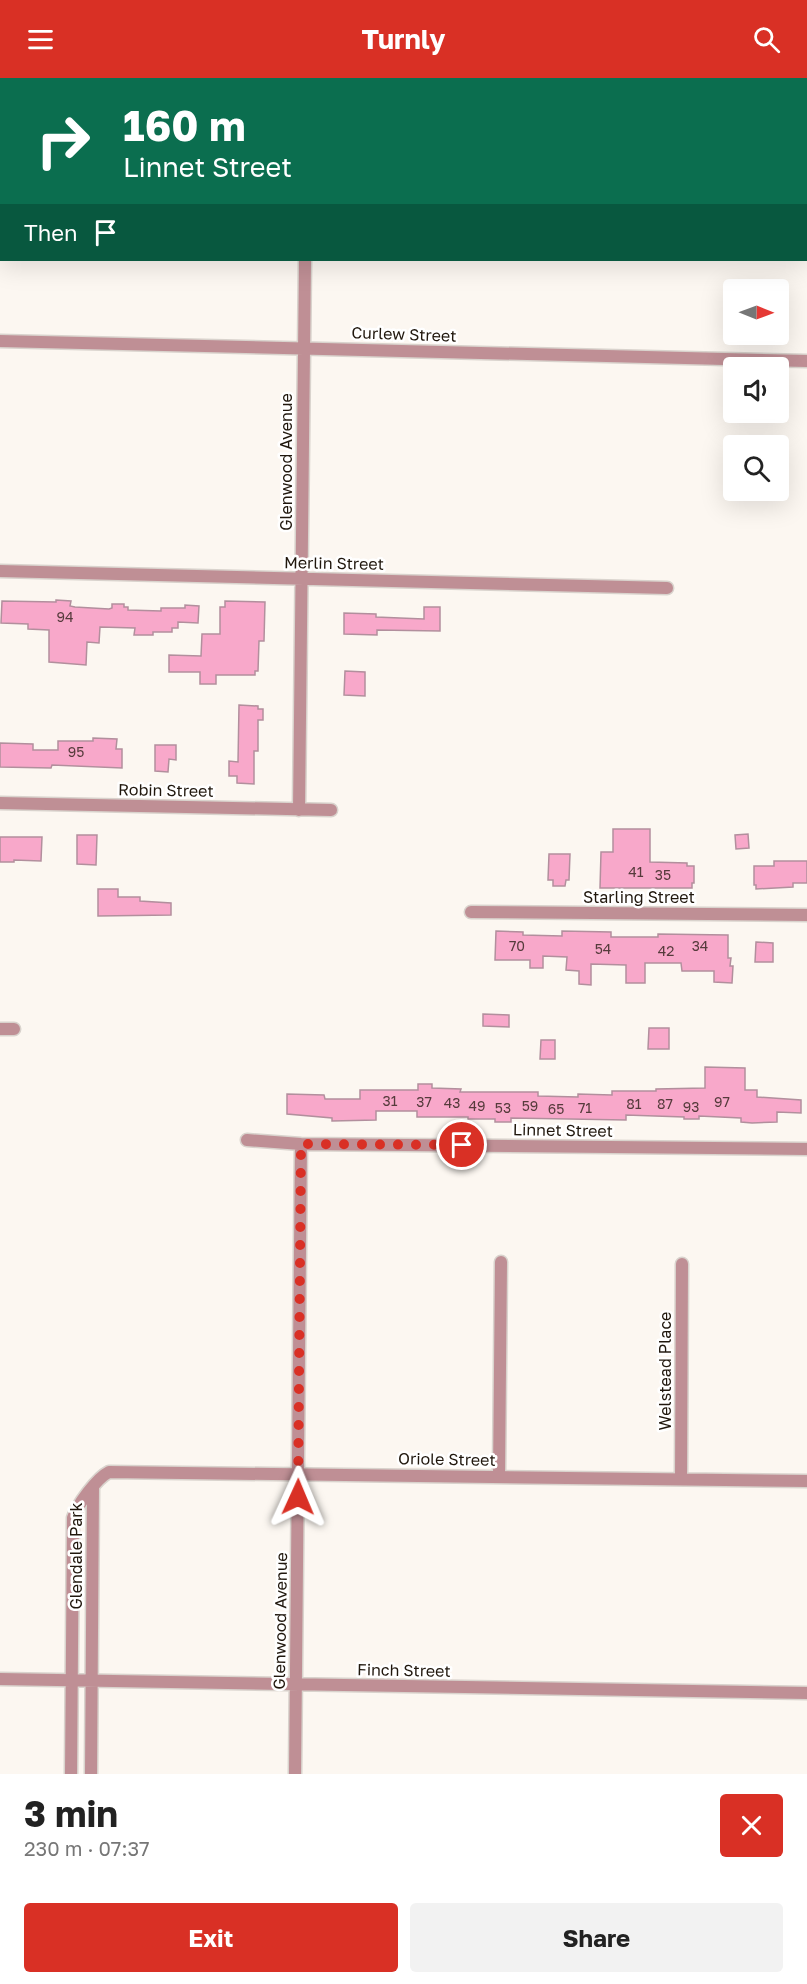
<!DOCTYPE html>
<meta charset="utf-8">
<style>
body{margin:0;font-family:"Golos Text",sans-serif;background:#f2f2f2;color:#222;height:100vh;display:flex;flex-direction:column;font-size:22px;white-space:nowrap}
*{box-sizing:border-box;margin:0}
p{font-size:20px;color:#767676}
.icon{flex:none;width:33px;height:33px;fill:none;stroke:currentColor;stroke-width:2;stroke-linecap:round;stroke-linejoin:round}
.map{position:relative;height:1696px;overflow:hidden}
.details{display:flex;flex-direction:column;background:#fff;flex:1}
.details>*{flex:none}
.banner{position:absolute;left:0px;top:0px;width:807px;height:183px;box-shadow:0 6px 24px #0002;background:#0b6e4f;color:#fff;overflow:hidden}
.needle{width:39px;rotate:91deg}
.buttons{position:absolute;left:723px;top:201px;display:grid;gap:12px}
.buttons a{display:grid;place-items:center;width:66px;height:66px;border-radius:6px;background:#fff;box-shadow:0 6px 24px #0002;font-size:30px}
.pin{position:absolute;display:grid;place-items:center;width:51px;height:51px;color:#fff;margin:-26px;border:3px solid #fff;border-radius:50%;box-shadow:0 2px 6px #0007}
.me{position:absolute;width:66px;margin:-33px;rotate:1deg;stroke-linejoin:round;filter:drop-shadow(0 0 4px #0008)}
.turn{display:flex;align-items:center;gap:21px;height:126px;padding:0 24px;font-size:27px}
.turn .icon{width:78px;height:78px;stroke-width:2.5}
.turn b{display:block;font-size:42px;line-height:51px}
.then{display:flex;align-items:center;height:57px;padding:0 24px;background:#0003;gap:12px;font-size:22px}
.round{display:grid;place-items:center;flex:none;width:63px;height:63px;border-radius:6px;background:#f2f2f2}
.head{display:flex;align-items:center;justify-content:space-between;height:102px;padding:0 24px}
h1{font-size:36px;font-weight:700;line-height:45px}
.action{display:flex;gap:12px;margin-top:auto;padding:12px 24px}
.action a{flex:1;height:69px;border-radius:6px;background:#d93025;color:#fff;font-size:24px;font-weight:700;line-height:69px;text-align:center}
.action a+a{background:#f2f2f2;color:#222}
header{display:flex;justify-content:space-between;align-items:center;height:78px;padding:0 24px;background:#d93025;color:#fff;font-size:27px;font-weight:700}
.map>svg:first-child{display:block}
</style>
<header><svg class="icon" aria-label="menu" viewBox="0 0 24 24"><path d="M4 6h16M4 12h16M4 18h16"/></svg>Turnly<svg class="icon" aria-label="search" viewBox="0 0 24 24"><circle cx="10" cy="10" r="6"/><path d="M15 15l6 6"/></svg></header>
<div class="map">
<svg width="807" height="1696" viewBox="0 0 807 1696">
<rect width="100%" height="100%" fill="#fcf7f1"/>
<path fill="#f8a8ca" stroke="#b28f9d" stroke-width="1.5" d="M56,522l15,1 -1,5 5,1 34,2 3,-1v-4h12v3h4v3l33,1v-3h24v-3l14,1 -1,17 -20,-1v6h-6v4h-19v3h-19l1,-7 -35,-1 -1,16 -12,-1 -1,23 -37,-3v-32l-21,-1v-5l-27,-1 1,-22 54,1z
M225,523l40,1 -1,39h-5l-1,30h-3v4h-39v9h-16v-12h-31v-17l32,1 1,-22h18v-27h5z
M424,529h16v24l-63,-1v5l-33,-1v-21l32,1v3l48,2z
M345,593l20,1v24l-21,-1z
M239,627l19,1v3h5v11h-5v31h-4v33l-17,-1v-7h-8v-15l9,1z
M93,660l24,1 -1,10h6v19l-70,-3 -1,3 -51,-1v-24l33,1v6h25v-9h35z
M155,667h21v15l-7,-1 -1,13 -13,-1z
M613,751h37v33l37,1v3h7v17h-2v5h-92l1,-36h12z
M748,756l1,14 -13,1 -1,-14z
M77,757h20l-1,30 -19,-1z
M0,759h42l-1,24 -27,-1v2h-14z
M549,776h21l-1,26h-3l-1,6h-12v-6h-5z
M774,783h33v22h-14v4l-37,2v-4h-2v-19h20z
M98,811h20v8h22v4l31,2v12l-73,1z
M496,853l27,1v3l39,1v-5l49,1v5h47v-3l70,1v23h3l-1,8h3l-1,17 -18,-1v-11h-32l-1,-8h-36v20h-19v-18l-35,-1v21l-12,-1v-13l-13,-1 1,-13 -24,-1v12h-13v-8h-35z
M756,864l17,1v19h-18z
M483,936l26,1v12l-26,-1z
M649,950h20v21h-21z
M541,962h14v19h-15z
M705,989l40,1v22h12v7l44,3v13l-24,-1v10l-25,1 -11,-1v-4l-42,-2v3h-15v-2l-58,-2v5l-115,-2v4h-16v-3h-27v-2h-51v-6h-41v9l-44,1v-3l-45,-4v-20l37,1 1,4h35v-9h58v-6h14v4l29,1 -1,3h78v4l40,1v-3l34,1v-4h44v-2l49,-1z"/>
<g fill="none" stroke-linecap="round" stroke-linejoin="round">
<g stroke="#d9d3cd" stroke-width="15">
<path id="street" d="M0,263l807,20
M0,493l667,17
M0,725l331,7
M299,732l6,-550
M471,834l336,3
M0,951h14
M247,1062l54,4 506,5
M499,1398l2,-214
M681,1401l1,-215
M0,1601l807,14
M71,1696l2,-256c4,-13 24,-40 36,-46l698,9
M91,1696l2,-287
M295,1696l6,-630"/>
</g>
<use href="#street" stroke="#bf8f95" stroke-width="12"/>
<g stroke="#605950" stroke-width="7">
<path id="rail" d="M0,128h2
M806,141h1"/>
</g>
<use href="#rail" stroke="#fff" stroke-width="4.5" stroke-dasharray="14" stroke-linecap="butt"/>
</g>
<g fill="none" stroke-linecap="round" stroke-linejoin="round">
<path stroke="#d93025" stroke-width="10" stroke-dasharray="0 18" d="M298,1419l3,-353 161,1"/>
</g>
<g text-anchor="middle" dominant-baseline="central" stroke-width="5" stroke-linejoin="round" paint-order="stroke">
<g font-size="14" fill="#563b3c">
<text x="65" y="538">94</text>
<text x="76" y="673">95</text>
<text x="636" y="793">41</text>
<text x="663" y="796">35</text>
<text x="517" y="867">70</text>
<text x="700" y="867">34</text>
<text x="603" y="870">54</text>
<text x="666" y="872">42</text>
<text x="390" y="1022">31</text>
<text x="424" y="1023">37</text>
<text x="722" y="1023">97</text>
<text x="452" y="1024">43</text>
<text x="634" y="1025">81</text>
<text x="665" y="1025">87</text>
<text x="477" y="1027">49</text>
<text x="530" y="1027">59</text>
<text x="691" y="1028">93</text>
<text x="503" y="1029">53</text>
<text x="585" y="1029">71</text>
<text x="556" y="1030">65</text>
</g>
<g font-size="16" fill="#20170d" stroke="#fff">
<text transform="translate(404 256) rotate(2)">Curlew Street</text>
<text transform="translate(286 384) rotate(-90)">Glenwood Avenue</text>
<text transform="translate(334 485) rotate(1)">Merlin Street</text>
<text transform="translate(166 712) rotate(1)">Robin Street</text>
<text x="639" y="819">Starling Street</text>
<text transform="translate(563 1052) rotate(1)">Linnet Street</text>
<text transform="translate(665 1293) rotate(-90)">Welstead Place</text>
<text transform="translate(447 1381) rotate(1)">Oriole Street</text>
<text transform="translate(76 1478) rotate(-90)">Glendale Park</text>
<text transform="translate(280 1543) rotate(-89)">Glenwood Avenue</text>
<text transform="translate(404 1592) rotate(1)">Finch Street</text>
</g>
</g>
</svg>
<div class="buttons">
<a><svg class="needle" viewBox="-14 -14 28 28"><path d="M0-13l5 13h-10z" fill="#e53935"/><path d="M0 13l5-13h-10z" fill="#767676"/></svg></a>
<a><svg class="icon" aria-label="sound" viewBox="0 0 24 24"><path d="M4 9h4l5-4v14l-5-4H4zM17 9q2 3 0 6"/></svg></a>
<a><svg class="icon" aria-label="search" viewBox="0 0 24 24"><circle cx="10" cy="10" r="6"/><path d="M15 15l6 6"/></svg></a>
</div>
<div class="pin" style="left:462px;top:1067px;background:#d93025"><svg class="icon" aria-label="arrive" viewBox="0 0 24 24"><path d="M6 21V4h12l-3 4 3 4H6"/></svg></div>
<svg class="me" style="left:298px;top:1419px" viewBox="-20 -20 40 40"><path d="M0-17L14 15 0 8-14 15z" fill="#d93025" stroke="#fff" stroke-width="4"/></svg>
<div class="banner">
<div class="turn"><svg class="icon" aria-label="right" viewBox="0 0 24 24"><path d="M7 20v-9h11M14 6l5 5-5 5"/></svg><div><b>160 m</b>Linnet Street</div></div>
<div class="then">Then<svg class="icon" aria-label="arrive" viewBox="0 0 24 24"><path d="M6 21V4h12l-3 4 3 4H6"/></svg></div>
</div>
</div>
<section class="details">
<div class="head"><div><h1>3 min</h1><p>230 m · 07:37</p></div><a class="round" style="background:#d93025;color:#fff"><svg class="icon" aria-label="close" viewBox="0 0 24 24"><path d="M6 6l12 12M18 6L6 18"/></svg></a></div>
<div class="action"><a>Exit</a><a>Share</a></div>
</section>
